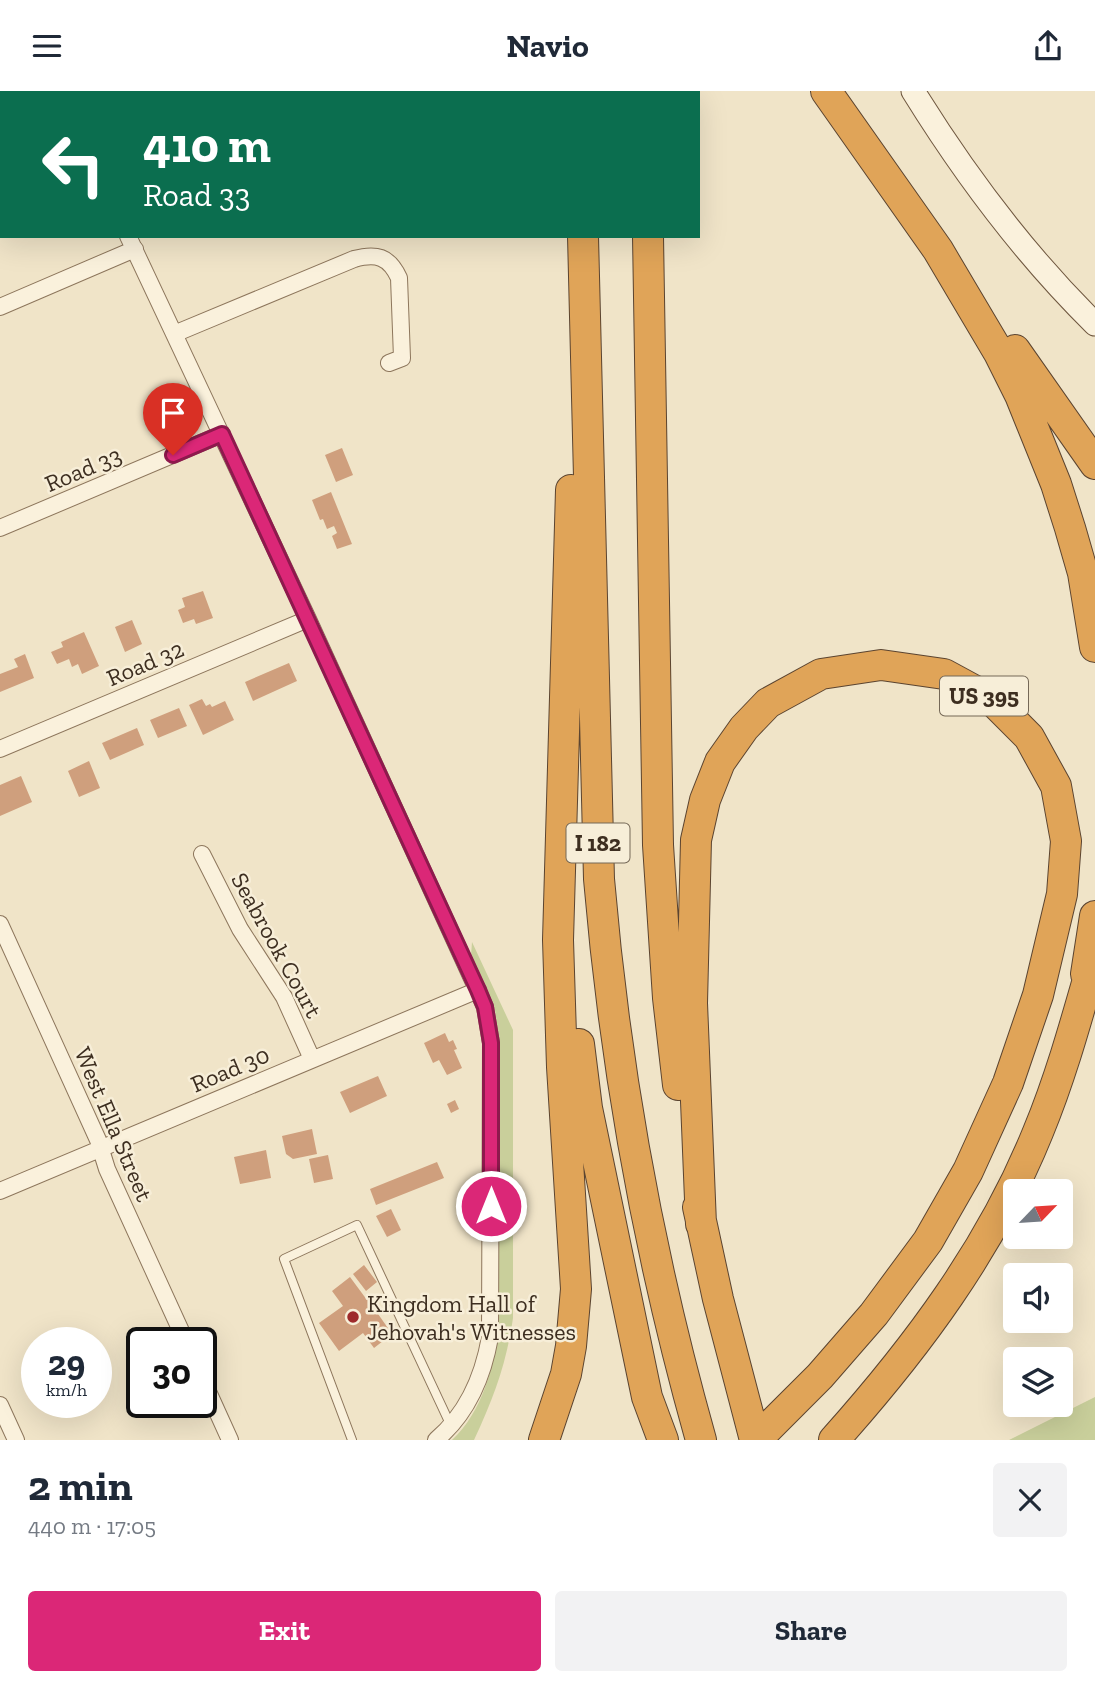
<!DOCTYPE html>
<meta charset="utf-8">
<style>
body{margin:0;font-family:"Zilla Slab",serif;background:#f2f2f3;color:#1f2937;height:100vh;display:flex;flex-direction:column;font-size:26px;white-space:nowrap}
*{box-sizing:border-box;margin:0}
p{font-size:23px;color:#747a83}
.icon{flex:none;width:38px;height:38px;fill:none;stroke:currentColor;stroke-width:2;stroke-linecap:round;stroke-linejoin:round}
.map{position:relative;height:1349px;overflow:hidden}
.drawer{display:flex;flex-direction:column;background:#fff;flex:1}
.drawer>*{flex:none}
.hud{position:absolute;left:0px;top:0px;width:700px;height:147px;box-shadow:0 7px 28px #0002;background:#0b6e4f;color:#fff;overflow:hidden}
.needle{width:46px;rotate:65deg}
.fabs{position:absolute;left:1003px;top:1088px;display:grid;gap:14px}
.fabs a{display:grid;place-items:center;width:70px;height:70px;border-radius:7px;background:#fff;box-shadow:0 7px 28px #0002;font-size:35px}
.speed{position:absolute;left:21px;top:1236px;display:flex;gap:14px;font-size:35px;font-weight:700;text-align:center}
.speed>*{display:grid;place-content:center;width:91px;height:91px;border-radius:50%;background:#fff;box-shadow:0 7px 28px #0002;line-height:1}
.speed small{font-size:18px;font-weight:400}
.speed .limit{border:4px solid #111;border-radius:10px;background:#fff;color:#111}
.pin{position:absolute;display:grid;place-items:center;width:60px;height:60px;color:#fff;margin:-72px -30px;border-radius:50% 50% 50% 0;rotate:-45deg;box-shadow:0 0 7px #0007}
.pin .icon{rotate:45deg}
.me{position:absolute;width:77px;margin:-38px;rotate:0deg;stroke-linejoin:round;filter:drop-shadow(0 0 5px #0008)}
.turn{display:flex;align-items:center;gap:24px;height:147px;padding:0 28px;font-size:32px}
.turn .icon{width:91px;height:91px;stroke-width:2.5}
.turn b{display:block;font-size:49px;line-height:60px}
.round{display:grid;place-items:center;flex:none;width:74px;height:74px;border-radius:7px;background:#f2f2f3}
.head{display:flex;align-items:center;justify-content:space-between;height:119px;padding:0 28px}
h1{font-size:42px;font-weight:700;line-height:52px}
.cta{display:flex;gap:14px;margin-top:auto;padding:14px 28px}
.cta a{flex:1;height:80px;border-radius:7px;background:#db2777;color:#fff;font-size:28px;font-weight:700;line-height:80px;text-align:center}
.cta a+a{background:#f2f2f3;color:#1f2937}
header{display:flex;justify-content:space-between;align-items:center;height:91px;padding:0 28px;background:#fff;font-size:32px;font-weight:700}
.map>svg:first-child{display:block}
</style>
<header><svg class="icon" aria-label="menu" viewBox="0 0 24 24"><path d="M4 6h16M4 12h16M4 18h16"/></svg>Navio<svg class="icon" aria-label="share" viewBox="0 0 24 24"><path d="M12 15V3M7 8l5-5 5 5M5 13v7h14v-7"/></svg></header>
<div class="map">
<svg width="1095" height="1349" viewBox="0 0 1095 1349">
<rect width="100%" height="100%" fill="#f0e4c8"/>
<path fill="#e6deb5" d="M303,0h164l-163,2z"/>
<path fill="#c9cf9b" d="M472,851l41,88v288c-7,47 -19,79 -39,122h-22c31,-29 42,-74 47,-115v-287l-4,-28 -24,-54z
M1095,1306v43h-86z"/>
<path fill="#cf9f7d" d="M342,357l11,27 -17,7 -11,-27z
M331,401l21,52 -15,5 -5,-13 5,-3 -3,-7 -7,3 -4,-10 -3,1 -8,-20z
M203,500l10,27 -17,6 -2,-5 -11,4 -5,-13 7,-3 -3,-9z
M132,529l10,24 -17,8 -10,-25z
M84,541l15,34 -17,8 -4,-10 -6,3 -3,-8 -12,5 -6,-12 12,-5 -2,-5z
M25,563l9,24 -34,14v-18l18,-7 -4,-8z
M289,572l8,18 -44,20 -8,-19z
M202,608l4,7 4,-2 2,3 13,-6 9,19 -31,15 -14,-30z
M179,617l8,18 -29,12 -8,-18z
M137,637l7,17 -34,15 -8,-17z
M89,670l11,27 -21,9 -11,-26z
M21,685l11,26 -32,14v-31z
M445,942l4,9 4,-2 4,9 -3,1 8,18 -15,7 -8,-15 -6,3 -9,-20z
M378,985l9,20 -37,17 -10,-21z
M455,1009l4,9 -8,4 -4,-9z
M312,1038l5,25 -24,5 -7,-5 -4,-18z
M266,1059l5,28 -31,6 -6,-27z
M328,1064l5,24 -19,4 -5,-24z
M437,1071l7,16 -68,27 -6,-16z
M391,1118l10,21 -14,7 -11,-21z
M364,1174l13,17 -11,9 -13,-17z
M350,1186l17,23 5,-4 8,12 -4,3 16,23 -18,14 -11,-15 -24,18 -20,-28 24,-17 -11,-15z"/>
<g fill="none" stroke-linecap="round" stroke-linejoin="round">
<g stroke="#8d765c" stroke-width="10">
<path id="service" d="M352,1349l-68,-181 73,-34 94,201"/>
</g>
<g stroke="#8d765c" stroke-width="18">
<path id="minor" d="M59,0l1,2
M128,145l180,383 177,388 6,36 -1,294c-7,40 -22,76 -54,103
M0,216l135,-58
M174,243l180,-75c22,-6 35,-3 45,19l3,80 -13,5
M0,437l222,-94
M0,658l308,-130
M202,763l38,75 44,68 28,62
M0,833l98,216 9,29 79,173
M0,1100l478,-201
M201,1285l29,64
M0,1314l16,35"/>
</g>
<g stroke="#6f573f" stroke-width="25">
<path id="secondary" d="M913,0c52,84 112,164 182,233"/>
</g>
<g stroke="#5b4430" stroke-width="32">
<path id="motorway" d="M581,0v2
M646,0v2
M826,0l112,159 61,103 21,42 36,89 14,44 13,45 12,74
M583,145l16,643c16,190 50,377 102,561
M648,145l10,609 10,153 10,87
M1015,259l80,114
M1086,883l9,-58
M579,953l8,64 60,289 16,43
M698,1116l20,92 37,141
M701,1133l-9,-221 4,-163 9,-40 15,-38 24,-34 24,-25 53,-29 60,-9 63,9 48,26 37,37 27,49 10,55 -4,53 -24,101 -30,88 -40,88 -40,70 -54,73 -54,62 -64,64
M544,1349l22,-66 5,-28 5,-57 -14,-222 -4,-127 13,-450
M834,1349c83,-93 157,-192 204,-308 24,-58 40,-118 57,-177"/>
</g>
<use href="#service" stroke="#faf1dc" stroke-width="8"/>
<use href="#minor" stroke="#faf1dc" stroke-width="16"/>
<use href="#secondary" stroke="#faf1dc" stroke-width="23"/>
<use href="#motorway" stroke="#e0a458" stroke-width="30"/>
</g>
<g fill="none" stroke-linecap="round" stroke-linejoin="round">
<g stroke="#8e194d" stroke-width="18">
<path id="route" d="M173,364l49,-21 256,556 7,17 6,36v163"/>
</g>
<use href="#route" stroke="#db2777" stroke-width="12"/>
</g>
<circle fill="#9e2a2b" stroke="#f7eed8" stroke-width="2.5" cx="353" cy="1226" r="7"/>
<g text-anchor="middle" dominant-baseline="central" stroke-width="5" stroke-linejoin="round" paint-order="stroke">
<g fill="#f7eed8" stroke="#756857" stroke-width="2">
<rect x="940" y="585.5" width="88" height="39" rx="5"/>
<rect x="566.5" y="732.5" width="63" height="39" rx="5"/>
</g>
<g font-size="23" font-weight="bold" fill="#3d2e20">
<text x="984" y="605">US 395</text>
<text x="598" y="752">I 182</text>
</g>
<g font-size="24" fill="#3d2e20" stroke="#f7eed8">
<text transform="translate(83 378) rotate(-23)">Road 33</text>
<text transform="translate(145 572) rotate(-23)">Road 32</text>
<text transform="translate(277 854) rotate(61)">Seabrook Court</text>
<text transform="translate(230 978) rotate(-23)">Road 30</text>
<text transform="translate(114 1033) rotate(67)">West Ella Street</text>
</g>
<g font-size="24" fill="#3d2e20" stroke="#f7eed8" text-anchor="start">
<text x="367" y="1212">Kingdom Hall of<tspan x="367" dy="28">Jehovah's Witnesses</tspan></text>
</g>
</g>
</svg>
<div class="fabs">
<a><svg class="needle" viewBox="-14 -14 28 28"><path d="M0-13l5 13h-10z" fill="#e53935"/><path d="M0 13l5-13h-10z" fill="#747a83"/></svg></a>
<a><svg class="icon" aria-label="sound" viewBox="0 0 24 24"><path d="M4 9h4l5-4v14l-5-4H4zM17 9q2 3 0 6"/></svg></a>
<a><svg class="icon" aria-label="layers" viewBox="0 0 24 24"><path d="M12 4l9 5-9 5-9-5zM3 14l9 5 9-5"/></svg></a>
</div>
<div class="speed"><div>29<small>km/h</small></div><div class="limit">30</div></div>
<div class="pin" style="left:173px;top:364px;background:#d93025"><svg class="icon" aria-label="arrive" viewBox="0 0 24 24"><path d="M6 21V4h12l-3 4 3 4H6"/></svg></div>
<svg class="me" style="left:491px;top:1115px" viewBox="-20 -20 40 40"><circle r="17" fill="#db2777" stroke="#fff" stroke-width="3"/><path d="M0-11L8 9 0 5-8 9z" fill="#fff"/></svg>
<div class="hud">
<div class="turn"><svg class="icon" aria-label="left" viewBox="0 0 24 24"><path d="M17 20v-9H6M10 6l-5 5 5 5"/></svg><div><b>410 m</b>Road 33</div></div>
</div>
</div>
<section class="drawer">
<div class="head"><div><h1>2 min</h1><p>440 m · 17:05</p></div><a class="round"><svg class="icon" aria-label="close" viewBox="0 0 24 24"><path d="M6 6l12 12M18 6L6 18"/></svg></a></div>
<div class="cta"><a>Exit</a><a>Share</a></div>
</section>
